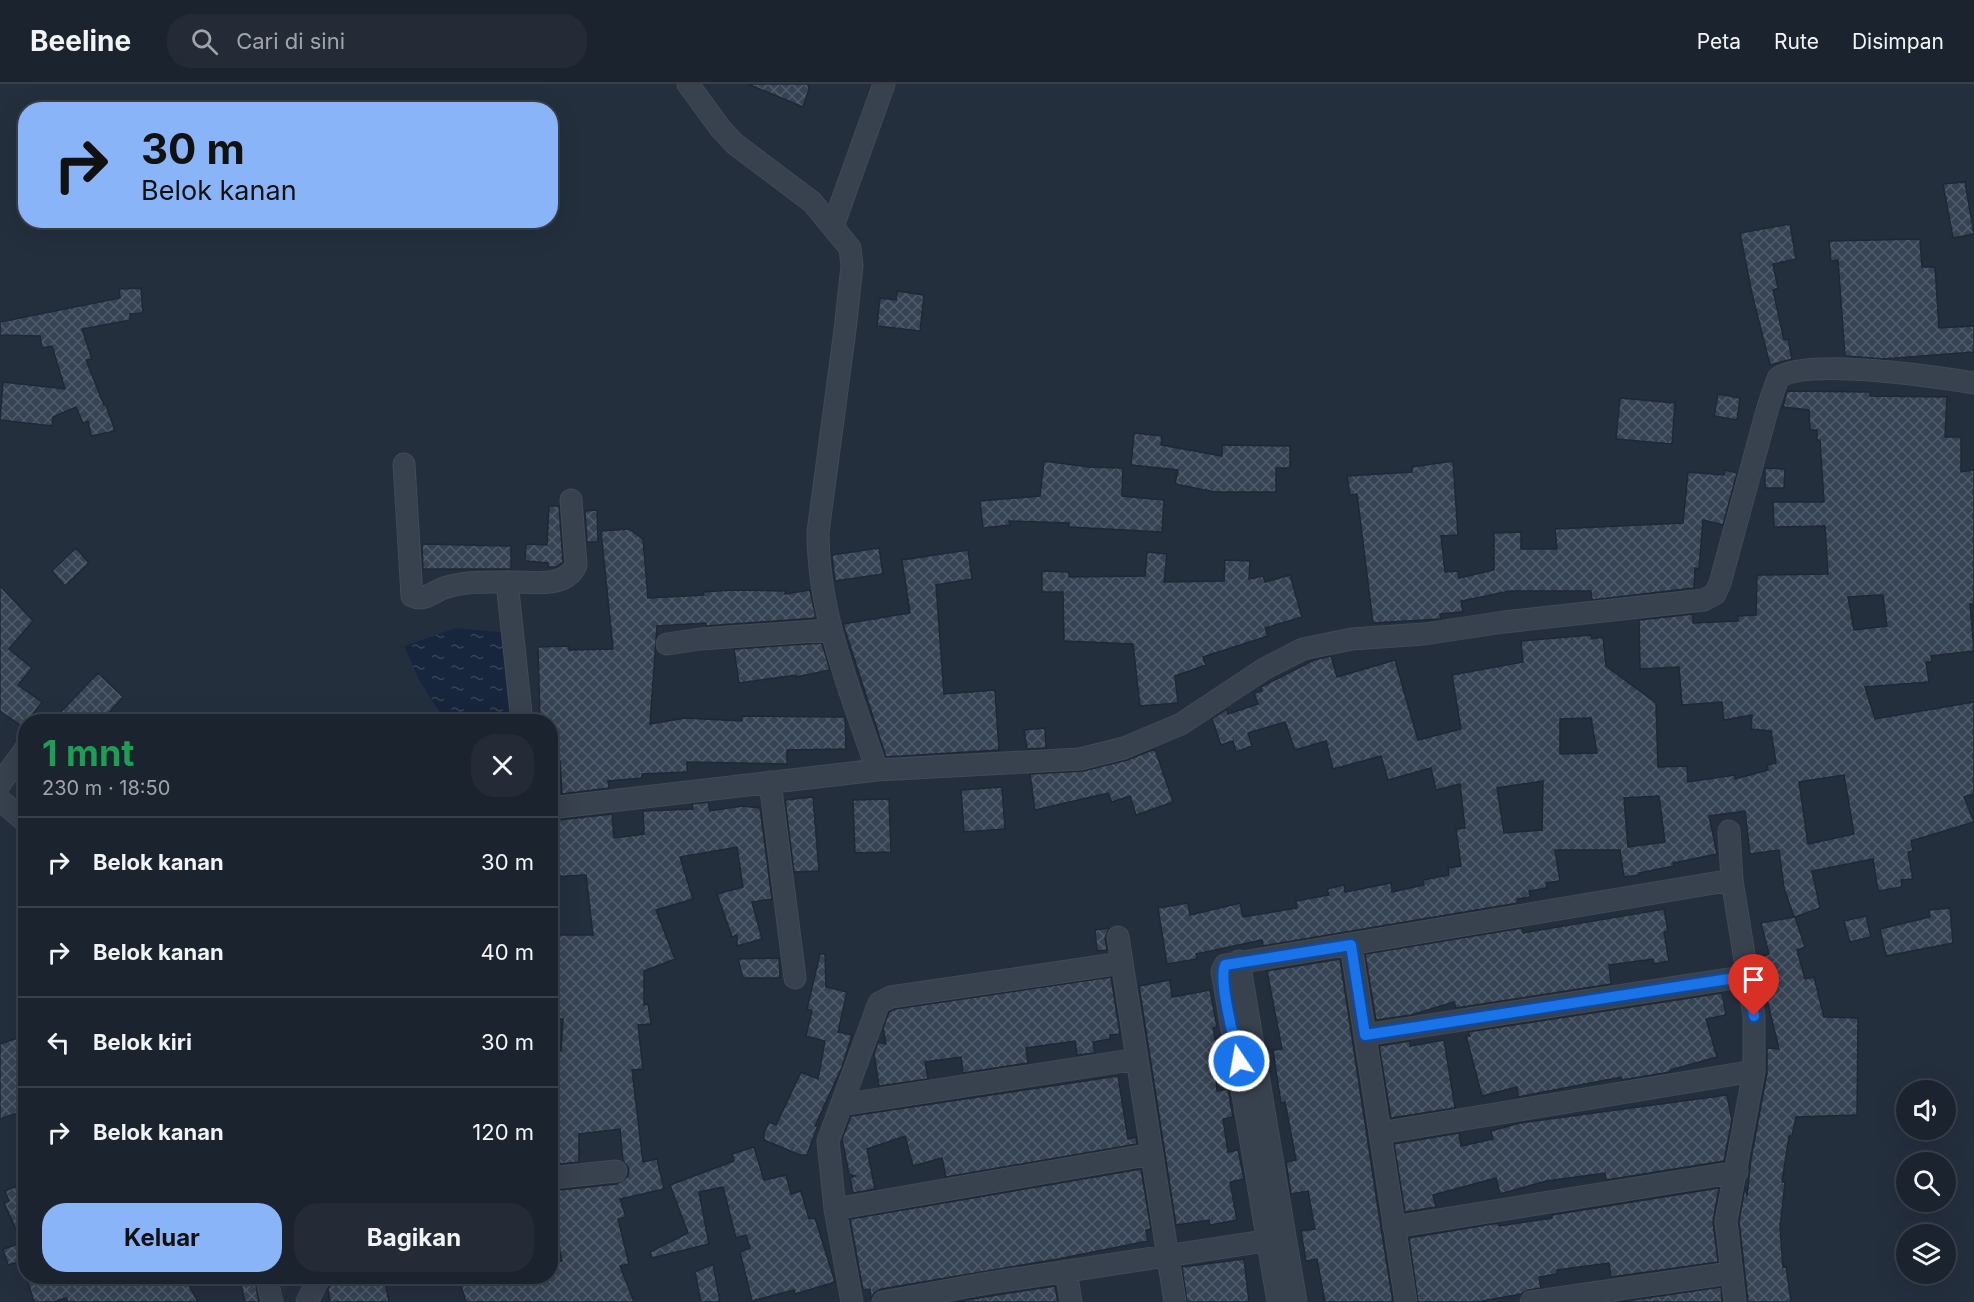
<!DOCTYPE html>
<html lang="id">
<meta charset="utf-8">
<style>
body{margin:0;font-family:Inter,sans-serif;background:#242b36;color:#f1f3f6;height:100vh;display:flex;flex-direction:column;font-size:22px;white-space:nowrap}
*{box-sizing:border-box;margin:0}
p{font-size:20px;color:#a0a4aa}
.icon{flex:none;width:33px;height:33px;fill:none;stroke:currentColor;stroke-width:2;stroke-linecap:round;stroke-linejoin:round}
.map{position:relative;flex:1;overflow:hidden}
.side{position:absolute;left:18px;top:630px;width:540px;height:570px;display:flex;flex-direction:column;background:#1b232e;border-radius:24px;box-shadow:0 6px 24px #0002,0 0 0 2px #39404a}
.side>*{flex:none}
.banner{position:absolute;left:18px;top:18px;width:540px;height:126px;border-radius:24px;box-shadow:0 6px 24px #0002,0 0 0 2px #39404a;background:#8ab4f8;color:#111;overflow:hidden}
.fabs{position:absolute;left:1896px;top:996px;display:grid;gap:12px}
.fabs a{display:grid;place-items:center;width:60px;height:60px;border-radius:50%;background:#1b232e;box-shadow:0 6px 24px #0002,0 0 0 2px #39404a;font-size:30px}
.pin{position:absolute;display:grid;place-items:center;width:51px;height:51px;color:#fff;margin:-62px -26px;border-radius:50% 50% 50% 0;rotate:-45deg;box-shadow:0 0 6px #0007}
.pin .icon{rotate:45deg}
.me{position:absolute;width:66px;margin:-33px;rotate:348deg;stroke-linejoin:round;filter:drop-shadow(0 0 4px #0008)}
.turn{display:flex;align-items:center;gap:21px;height:126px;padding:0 24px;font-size:27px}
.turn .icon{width:78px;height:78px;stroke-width:2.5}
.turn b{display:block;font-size:42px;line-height:51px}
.round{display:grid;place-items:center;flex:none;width:63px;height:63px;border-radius:24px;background:#242b36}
.summary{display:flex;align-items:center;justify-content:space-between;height:102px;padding:0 24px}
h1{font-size:36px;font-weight:700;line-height:45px;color:#1e9e55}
.button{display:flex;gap:12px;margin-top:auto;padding:12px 24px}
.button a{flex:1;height:69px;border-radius:24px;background:#8ab4f8;color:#111;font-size:24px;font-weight:700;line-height:69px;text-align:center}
.button a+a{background:#242b36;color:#f1f3f6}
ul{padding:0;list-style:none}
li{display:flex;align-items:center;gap:18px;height:90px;padding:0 24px;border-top:2px solid #39404a}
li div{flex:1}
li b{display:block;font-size:22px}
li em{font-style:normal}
header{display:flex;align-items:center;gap:36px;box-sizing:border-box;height:84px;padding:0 30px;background:#1b232e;border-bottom:2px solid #39404a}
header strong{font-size:28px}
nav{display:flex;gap:33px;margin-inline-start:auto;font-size:21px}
.search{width:420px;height:54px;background:#242b36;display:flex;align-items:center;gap:15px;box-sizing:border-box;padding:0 21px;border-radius:24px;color:#a0a4aa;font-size:22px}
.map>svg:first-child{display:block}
</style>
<header>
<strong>Beeline</strong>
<div class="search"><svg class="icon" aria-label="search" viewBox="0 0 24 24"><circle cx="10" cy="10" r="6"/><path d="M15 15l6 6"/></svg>Cari di sini</div>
<nav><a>Peta</a><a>Rute</a><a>Disimpan</a></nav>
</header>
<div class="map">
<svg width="1974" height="1218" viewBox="0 0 1974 1218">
<defs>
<pattern id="water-ripples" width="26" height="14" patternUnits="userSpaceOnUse" patternTransform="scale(1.5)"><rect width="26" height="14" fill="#17263c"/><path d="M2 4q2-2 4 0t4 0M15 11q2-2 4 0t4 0" fill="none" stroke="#364457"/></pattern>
<pattern id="building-cross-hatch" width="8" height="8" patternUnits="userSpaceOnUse" patternTransform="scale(1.5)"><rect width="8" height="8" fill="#364354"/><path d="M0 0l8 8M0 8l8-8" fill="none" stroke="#515c6b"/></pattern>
</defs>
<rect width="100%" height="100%" fill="#242f3e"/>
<path fill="url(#water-ripples)" d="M456,544l52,5 11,88h-74l-26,-41 -15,-34z"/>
<path fill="url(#building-cross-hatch)" stroke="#1f2835" stroke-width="1.5" fill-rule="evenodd" d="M748,0h60l1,5 -6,18z
M1965,98l9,52 -21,4 -10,-54z
M1790,140l6,35 -23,5 5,24 -5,2 11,50 4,-1 4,20 -22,6 -18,-71 -12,-61z
M1920,155l2,28h13l4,61 35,-2v26l-91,7 -38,-3 -7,-96 -7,1 -2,-20z
M141,204l2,25 -13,1v6l-48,9 10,30 -6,1 18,45h2l9,26 -24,5 -3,-15 -5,2 -7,-16 -23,10 -1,9 -52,-6 3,-38 62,7 -13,-43 -10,2 -2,-12 -40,-1v-13l120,-24 -1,-9z
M897,207l27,4 -4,36 -43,-5 3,-28 16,2z
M1787,307l83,1v4l77,1 -2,40h16v35l13,-2v134h-4l4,47 -43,5 1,6h-6l3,20 -64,5 10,32 99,-17v92l-10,3 10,25 -63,19 2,10 -5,1 5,27 -12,1 1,7 -24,4 -5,-32 -61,12 8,37 -25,9 10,30 -8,3 8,29 9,-2 10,40 34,1 -1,97 -61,2 -4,19h-3l-7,46h3l-5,46 3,39 3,-1 5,36h-43l-9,-81 6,-34 2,9 4,-37 16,-86v-25l12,1 -22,-91 12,-4 -8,-31 33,-6 -10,-29 -5,-38 -29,4 -5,-43 -36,5 8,38 -44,9 1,3 -35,7 1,2 -16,2 -4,-27h-65l5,31 -14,2 1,5 -18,3 1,6 -13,2 1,4 -255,43 -1,-6 -66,14 1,5 -30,5 -9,-56 30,-5 2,12 50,-12 3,14 54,-9 -1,-7 33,-6 -2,-6 17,-4 1,7 46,-9 1,9 32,-7 -1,-5 26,-5 -1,-7 13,-2 -5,-37 9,-1 -5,-44 -24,6 -5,-22 -43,12 -7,-24 -48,13 -7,-28 -31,9 -10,-28 -37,11 4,13 -16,6 -3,-11 -12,4 -9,-26 15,-10 1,5 30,-10 -4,-11 8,-2 -1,-4 53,-27 17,-4 6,21 58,-17 23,80 43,-11 -9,-54 71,-13 -2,-21 70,-6 1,4 11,-2 3,29 50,37 2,64 29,-1 1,16 47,-7v4l33,-9 -1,-5 9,-2 -5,-32 -20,-2 1,-14 -28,5 -2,-18 -40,3 -3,-38 -39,2 -1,-49 54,-6v9l45,-2v-5l18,-1 1,-40 71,-1 -3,-48 -51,1 -1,-25h51l-4,-62h-3v-10h-7l-1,-20 -26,-3zM1878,511h5l4,31 -33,4 -6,-33zM1591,634l6,35 -37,1v-35zM1844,691l10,59 -46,10 -9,-62zM1543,697l-1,49 -38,3 -7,-45zM1659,712l6,46 -37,5 -4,-49z
M1718,310l22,4 -3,22 -23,-4z
M1620,314l55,5 -3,41 -56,-5z
M1134,349l28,3 -1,9 61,11v-11l68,1v22h-14v24h-61l-40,-8 3,-14 -47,-5z
M1044,377l45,6 34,1 -1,28 42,4 -2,32 -93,-5v-4l-60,-2 1,4 -27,3 -3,-27 60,-5z
M1453,377l5,74 -17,1 4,36 13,-1 1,7 35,-8v-37l27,-1v17h36l-2,-20 128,-6 5,-51 36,3 1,-5 12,3 -14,52 -20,-5 -4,49 -4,-1 -1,20 -102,12 -1,-9h-81l-49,10 2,11 -23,2 1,5 -68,4 -16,-129 -7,1 -3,-19 65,-4v-5z
M1765,384l20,1 -1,19h-19z
M549,422h10l4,56 -7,5h-8v-4l-23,-2 1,-17 21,1z
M597,426l1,32h-11l-2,-31z
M629,445l14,10 5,59 56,-3 -1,-3 29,-2 53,1v3l25,-4 6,28 -110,8v-3l-49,3 -7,98 35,-6 57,3v-5l103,1 1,32 -59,1v14l-100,-2v10l-45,2v4l-34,3 1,7 -47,6 -2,-33h-4l-6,-39h-10l-2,-75 31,-1v4l44,-1 -12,-118z
M422,460l89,2v23h-88z
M76,464l13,15 -24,23 -13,-15z
M879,464l4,26 -48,7 -3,-26z
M968,466l4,29 -36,6 8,109 51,-4 4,60 -113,7 -43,-133 67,-11 -8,-53z
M1147,468l20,2 -3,28 60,-1 1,-21 25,1 -1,18 14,-3 2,6 25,-7 12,42 -37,11 3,8 -65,21 3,8 -31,11 3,27 -38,3 -7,-62 -69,-3 -1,-49h-21v-21l27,1v5l76,-1z
M0,502l33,35 -24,28 23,19 -14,17 24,17 -19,25 -23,-16z
M822,559l8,27 -34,7v-2l-57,8 -5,-34z
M98,589l25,24 -23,25h-49z
M1045,644l1,20 -19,1 -3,-19z
M1155,665l18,53 -37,13 -6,-19 -18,6 -4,-9 -73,17 -5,-36 53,-3 44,-11z
M1002,703l3,42 -41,3 -3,-42z
M813,713l6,74 -25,1 -9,-72z
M889,715l2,53 -36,1 -2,-53z
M708,718l2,9 32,-5 18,2 12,91 -20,3 10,37 -25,7v-11l-5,2 -15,-43 26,-7 -6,-40 -57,10 13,42 -37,11 19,49 -31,12v34l4,-1 3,20 -13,1 5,44 -11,1 11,92 14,-3 7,30 -44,10 6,18 -8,2 11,45 -9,2 14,36h-168l-8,-26h92v-12l12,-3 -9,-41h-3v-29l67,-7 11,-8 1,-7 -6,-8 -3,-32 -41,5v28l-27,3 -2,-114h11l2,-32h-13v-84h43l-7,-60 -36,2v-56l62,-7 2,24 30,-4 -1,-23 50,-2 -1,-5z
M1950,824l3,35 -67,13 -6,-27 50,-12 -1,-7z
M1664,825l4,22 -4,1 5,29 -15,3 -1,-5 -44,6 2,19 -155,24 -2,-6 -43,13 -35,5 -11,-66 157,-26 1,5z
M1866,832l5,21 -21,5 -6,-21z
M1109,844l-4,10 2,12 -10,1 -2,-21z
M820,870h5l1,33 21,5 -9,40 14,3 -10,32 -27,59 3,-1 -11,30h-7l-36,-15v-7l5,-11 7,3 25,-53 17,7 7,-38 -19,-5 6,-25 -5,-2z
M779,874l1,20h-37l-5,-19z
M1340,875l41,269 12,74h-68l-8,-43 -11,2 -5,-30 14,-2 -7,-38 -17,3 -5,-32 10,-2 -11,-58 -4,1 -5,-32 -3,-21 9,-1 -15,-78z
M1111,893l9,57 -10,1v4l-17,3 2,11 -18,2 -2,-14 -49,7 2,15 -65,10 -2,-16 -36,5 3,17 -49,7 -5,-33 4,-11 8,2 -3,-16 6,-16 6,-3z
M1170,896l2,17 38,-7 7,37 -4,1 6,30 -5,1 3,32 11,-2 5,28 -10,2 5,33 10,-2 6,29 -14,3 7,38 -27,5 -1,-5 -33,5 -37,-239z
M1722,909l4,22 -20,4 11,38 -47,13v2l-48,8 -1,-3 -103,20 -1,-10 -35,9 -16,-60h4l-2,-4z
M26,951v75l-26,9v-75z
M1444,956l11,68 -64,10 -12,-72 31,-5v5z
M1118,992l10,63 8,-2 1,7 -191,33 -4,-19 -29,8 -8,-30 -38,13 8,40 -22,4 -3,-15 5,-2 -6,-2 -7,-35 9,-23z
M1727,1011l5,25 -8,41 -118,19 -1,-7 -59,8 -46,13 -4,-16 -63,17 3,12 -31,5 -11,-68 65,-11 2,13 32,-7 -2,-8 29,-8z
M754,1063l10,33 22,-5 5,19 10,-3 8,28 6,-1 20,64 -40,12 -1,-4 -42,11 -12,-49 10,-4 -4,-13 -10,3 -13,-51 -24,5 10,52 -57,14 -2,-6 38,-19 -18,-48 64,-24 -2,-7z
M1141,1085l10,60 -5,1 2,11 -90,18 -177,30 -7,4 -3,7 -1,-11 -7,1 -13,-71z
M26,1098v78l-18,5 -5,-16 19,-6 -18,-40 5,-2 -4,-10z
M1719,1104l-6,34 5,40 -107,15 -2,-14 -52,7v4l-18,3 2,11 -12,2 -8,4 -44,8h-59l-9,-64 89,-15 1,3 53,-8v-3z
M1244,1175l5,43h-62l-5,-35z
M713,1180l7,38h-19l-6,-30z
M26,1192h158l14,26h-130l-2,-4 -13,4h-19z
M239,1192h15l5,26h-14z
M373,1192h11l5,26h-59l-2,-13 3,-6z
M1055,1202l3,16h-103l35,-6z
M1721,1203l1,15h-103z"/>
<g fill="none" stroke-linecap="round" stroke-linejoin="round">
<g stroke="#414a57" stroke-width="23">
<path id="minor" d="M833,142l51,-142
M404,380l8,132c12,6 21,-4 32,-8 21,-7 41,-6 63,-6
M667,560l33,-5 130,-9
M522,638l-15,-140c23,-1 58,8 69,-17l-5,-65
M877,686l203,-11 44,-11 57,-24 83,-55 39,-20 49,-10 72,-5 80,-12 200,-22 11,-6 5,-11 48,-176 10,-29c29,-21 158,-1 196,5
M770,698l25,196
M0,700l26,-36
M0,716l26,22
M550,724l327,-38c-26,-78 -59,-154 -59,-238l27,-202 7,-64 -2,-18 -38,-46 -77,-58 -15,-16 -32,-44
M1118,853l57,365
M1351,861l55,357
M1239,877l57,341
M1365,951l383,-59
M841,1021l296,-46
M1380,1049l374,-62v-55l-22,-136 -3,-49
M550,1094l66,-7
M835,1125l317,-55
M1394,1143l343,-55
M1066,1187l5,31
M266,1192l6,26
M307,1218l13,-26
M852,1218l-17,-93 -7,-68 51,-138 12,-6 231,-34
M883,1218l105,-19 297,-45
M1278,1218l-51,-302 -5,-29 3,-6 507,-85
M1531,1218l199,-29
M1735,1218l-9,-81 28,-150"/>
</g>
<use href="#minor" stroke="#38414e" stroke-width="21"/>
</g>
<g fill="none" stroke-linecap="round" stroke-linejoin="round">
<g stroke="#114b97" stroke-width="15">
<path id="route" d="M1239,977c-4,-19 -21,-80 -14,-96l126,-20 14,90 383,-59 6,40"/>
</g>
<use href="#route" stroke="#1a73e8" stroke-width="10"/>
</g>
</svg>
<div class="fabs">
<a><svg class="icon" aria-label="sound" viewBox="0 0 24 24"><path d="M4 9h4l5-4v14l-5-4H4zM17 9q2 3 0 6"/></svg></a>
<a><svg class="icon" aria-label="search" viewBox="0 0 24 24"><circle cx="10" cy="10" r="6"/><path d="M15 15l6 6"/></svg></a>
<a><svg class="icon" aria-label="layers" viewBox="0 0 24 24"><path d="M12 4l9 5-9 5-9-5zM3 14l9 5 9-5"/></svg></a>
</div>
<div class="pin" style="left:1754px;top:932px;background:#d93025"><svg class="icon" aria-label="arrive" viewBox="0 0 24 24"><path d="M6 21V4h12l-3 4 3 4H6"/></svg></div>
<svg class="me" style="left:1239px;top:977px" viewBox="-20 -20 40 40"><circle r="17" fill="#1a73e8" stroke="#fff" stroke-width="3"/><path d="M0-11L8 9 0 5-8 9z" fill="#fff"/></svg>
<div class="banner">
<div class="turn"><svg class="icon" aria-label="right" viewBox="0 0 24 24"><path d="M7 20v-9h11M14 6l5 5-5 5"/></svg><div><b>30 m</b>Belok kanan</div></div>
</div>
<section class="side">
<div class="summary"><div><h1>1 mnt</h1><p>230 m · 18:50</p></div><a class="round"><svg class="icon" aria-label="close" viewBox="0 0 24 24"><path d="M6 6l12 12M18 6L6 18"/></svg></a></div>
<ul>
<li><svg class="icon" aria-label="right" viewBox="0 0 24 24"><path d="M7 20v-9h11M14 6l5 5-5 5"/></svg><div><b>Belok kanan</b></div><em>30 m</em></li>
<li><svg class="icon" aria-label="right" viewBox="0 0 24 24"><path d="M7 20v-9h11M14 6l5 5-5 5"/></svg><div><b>Belok kanan</b></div><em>40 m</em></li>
<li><svg class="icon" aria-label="left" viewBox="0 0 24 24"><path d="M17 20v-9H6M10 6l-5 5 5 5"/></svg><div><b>Belok kiri</b></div><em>30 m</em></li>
<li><svg class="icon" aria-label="right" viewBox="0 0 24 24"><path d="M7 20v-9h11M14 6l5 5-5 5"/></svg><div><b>Belok kanan</b></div><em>120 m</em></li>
</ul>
<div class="button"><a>Keluar</a><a>Bagikan</a></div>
</section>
</div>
